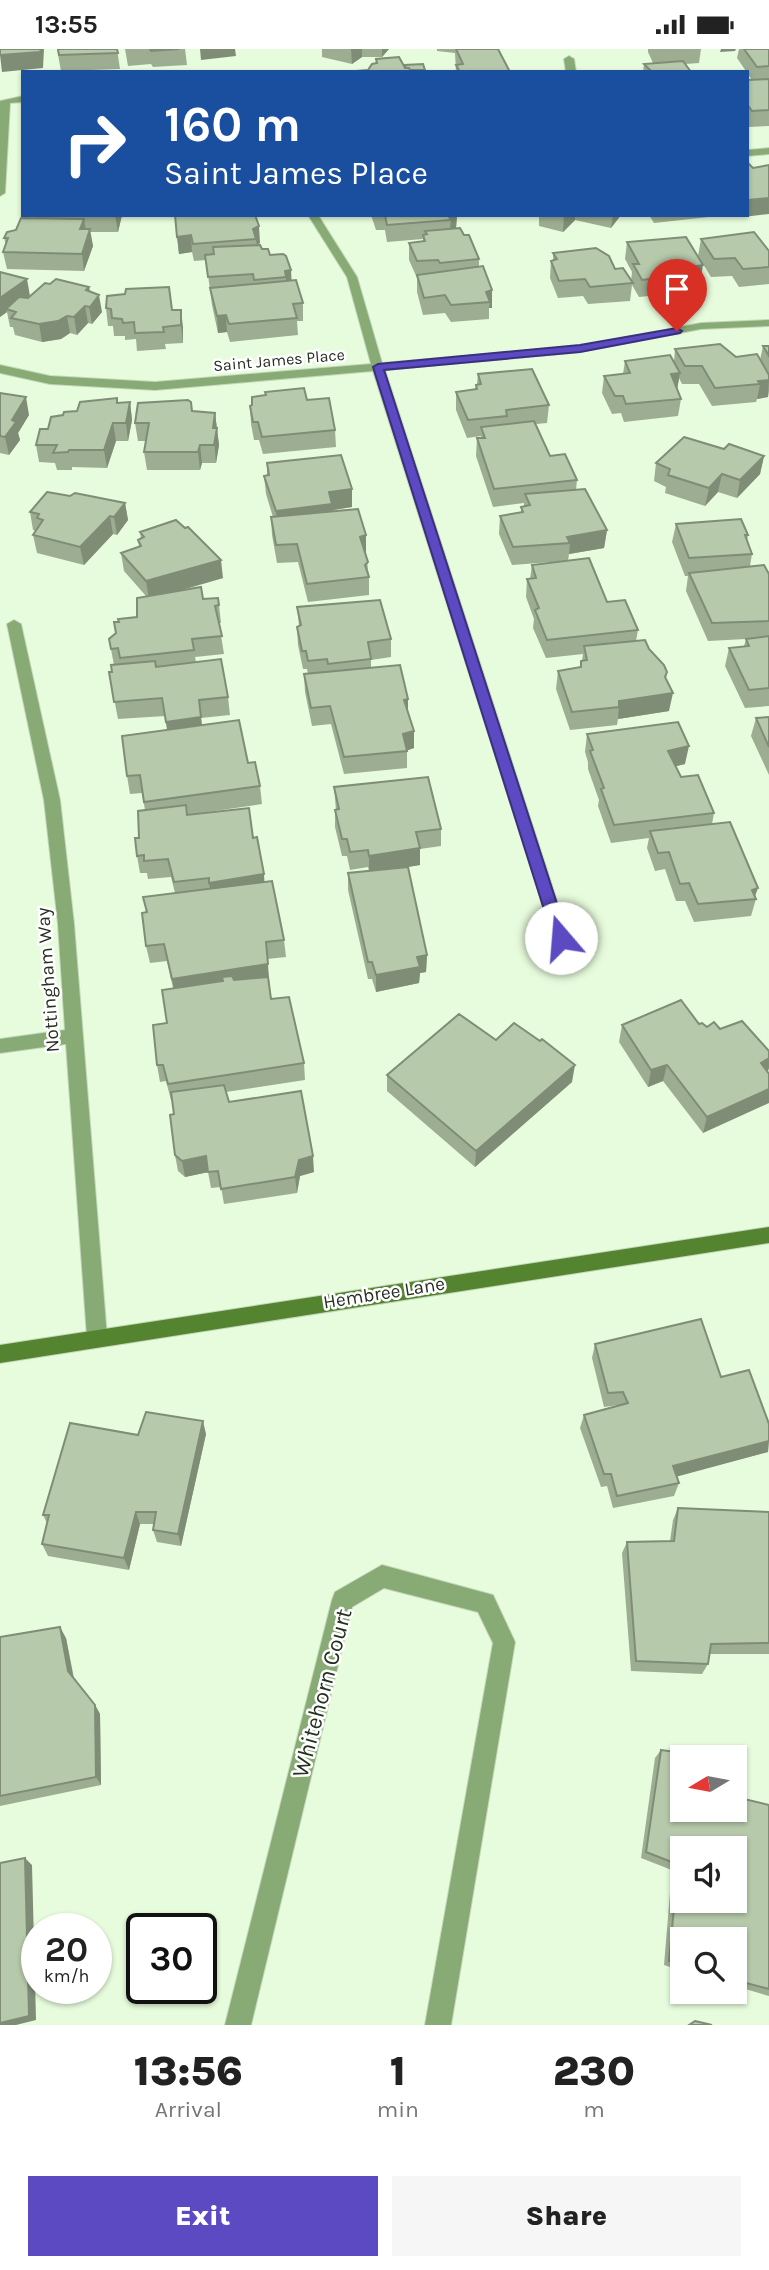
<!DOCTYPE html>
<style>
body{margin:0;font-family:Karla,sans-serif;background:#f6f6f6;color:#222;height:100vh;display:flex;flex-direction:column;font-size:26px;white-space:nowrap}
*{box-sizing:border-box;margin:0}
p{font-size:23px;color:#767676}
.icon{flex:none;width:38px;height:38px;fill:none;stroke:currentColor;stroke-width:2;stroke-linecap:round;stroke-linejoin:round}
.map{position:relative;height:1976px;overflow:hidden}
.side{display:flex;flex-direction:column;background:#fff;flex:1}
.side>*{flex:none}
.hud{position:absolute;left:21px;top:21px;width:728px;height:147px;border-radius:0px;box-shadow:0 2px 5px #0004;background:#1a4fa0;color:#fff;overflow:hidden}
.needle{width:46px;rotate:260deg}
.controls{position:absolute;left:670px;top:1696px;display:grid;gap:14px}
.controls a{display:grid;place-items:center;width:77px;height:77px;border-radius:0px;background:#fff;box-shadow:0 2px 5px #0004;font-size:35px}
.speed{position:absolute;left:21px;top:1864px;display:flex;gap:14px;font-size:35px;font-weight:700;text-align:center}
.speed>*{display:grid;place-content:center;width:91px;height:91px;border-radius:50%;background:#fff;box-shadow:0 2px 5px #0004;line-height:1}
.speed small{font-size:18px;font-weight:400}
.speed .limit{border:4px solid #111;border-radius:10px;background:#fff;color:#111}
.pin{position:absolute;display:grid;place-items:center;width:60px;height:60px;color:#fff;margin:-72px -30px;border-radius:50% 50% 50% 0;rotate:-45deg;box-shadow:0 0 7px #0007}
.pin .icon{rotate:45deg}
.me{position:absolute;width:77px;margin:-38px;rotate:342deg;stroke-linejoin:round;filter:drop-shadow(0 0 5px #0008)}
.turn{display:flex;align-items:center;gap:24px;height:147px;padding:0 28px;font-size:32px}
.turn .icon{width:91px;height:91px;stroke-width:2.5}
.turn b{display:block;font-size:49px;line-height:60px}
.eta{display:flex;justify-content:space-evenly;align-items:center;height:119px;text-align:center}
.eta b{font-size:42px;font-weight:800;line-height:49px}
.cta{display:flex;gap:14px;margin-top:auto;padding:14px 28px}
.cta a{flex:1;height:80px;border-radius:0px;background:#5b4ac2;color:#fff;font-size:28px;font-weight:800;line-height:80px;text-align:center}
.cta a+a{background:#f6f6f6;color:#222}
.status{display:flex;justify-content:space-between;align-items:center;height:49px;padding:0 35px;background:#fff;direction:ltr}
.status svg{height:19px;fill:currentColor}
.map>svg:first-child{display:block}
</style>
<div class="status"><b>13:55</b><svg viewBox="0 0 49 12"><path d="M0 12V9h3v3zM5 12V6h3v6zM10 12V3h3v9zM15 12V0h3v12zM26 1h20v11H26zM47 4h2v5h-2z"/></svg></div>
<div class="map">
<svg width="769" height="1976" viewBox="0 0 769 1976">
<rect width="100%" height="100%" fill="#e7fcdc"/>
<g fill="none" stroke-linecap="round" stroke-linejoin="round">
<g stroke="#c4d7bb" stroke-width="2">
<path id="street" d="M569,7l5,3 2,13h-10l-2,-13z
M23,47v6l-13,1 -5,90 -5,3v-95z
M769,99v6l-22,2v-6z
M308,166h10l39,62 25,86 198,-17 121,-23 68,-3v6l-68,3 -121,23 -195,18 184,568 -2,4 -6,2 -8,-6 -180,-567 -218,19 -105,-6 -50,-11v-8l50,11 105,6 216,-18 -24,-87z
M14,571l7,4 39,176 14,124 33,413 -3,6 -7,3 -7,-3 -3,-6 -21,-293 -66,9v-14l65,-9 -7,-106 -14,-124 -37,-176z
M382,1516l111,30 22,47 -64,383h-26l68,-382 -15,-31 -94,-24 -32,19 -101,418h-26l107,-425 3,-8z"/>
</g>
<g stroke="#c4d7bb" stroke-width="2">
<path id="secondary" d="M769,1178v16l-769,120v-18z"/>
</g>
<use href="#street" fill="#88aa74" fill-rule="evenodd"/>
<use href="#secondary" fill="#54842f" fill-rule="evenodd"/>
</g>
<path fill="#9dad92" d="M57,0h60l3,20 -59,2z
M125,0h60l2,16 -34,2 -2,-3 -23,2z
M322,0h67l-7,8h-20l-10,7 -30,-7z
M437,0h61l12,23h-54l-1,-19 -18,-2z
M648,0h53l-2,14 -13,1 5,8h-48l1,-8 9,-1 -5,-11z
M739,0h30v77l-20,1 -2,-2v-45h5l-15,-22z
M376,10l29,9v-3l20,5v2h-69l12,-2 8,-7z
M36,166h86l-4,17h-28l3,14 -9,25 -77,-2 -4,-17 3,-7 -2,-7 32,-20z
M175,166h80l5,28 -3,2 34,25v10l12,23v18h-6l1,14 -68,7 -3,-10 -9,1 -6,-28 -6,-45 -12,1 -2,-9 -13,2z
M371,166h86l-1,13 23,31v7l13,24v18h-3v11l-38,3 -6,-9 -22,2 -6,-23v-14l-8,-18v-17l14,-2v-2l-36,3 -2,-12h-9z
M539,166h82l-10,13 -36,-8 -12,12 -24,-6z
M649,166h78l-73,8z
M701,190l68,12v33l-30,3 -7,-11 -21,1 -13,-21z
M627,193l73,40 -19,3 -1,8 -41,4 -7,-12 -2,16 -42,3 -5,-8 -25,2 -8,-20 1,-17h2v-8l62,16 16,12 1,-9 -7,-13z
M0,223l30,24 59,-9 1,5 12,20 -10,12 -4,-1 -11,12 -7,-2 -9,6 -19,3 -27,-7 -2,-8h-3l-3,-15 -7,5z
M106,259l66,2 11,17v16l-18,1 1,5 -29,2 -1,-12 -11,1v-4h-11l-1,-10h-5z
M763,297h6v45l-1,6 -11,2 -1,3 -44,4 -13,-22h-17l-3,-6 -2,11 4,10 -3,17 -54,6 -3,-9 -9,1 -10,-21 2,-17 19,-2 2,-13h49l1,-12 85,11z
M478,325l71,31 -2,18 -11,1 14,32 27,24 -1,10 31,40 -3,18 -35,6 -1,7 39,41 31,28 -2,11 13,8 17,30 3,32 -51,8 -1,6 -47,5 -14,-41 2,-18 23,-4 2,-13 -37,4 -13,-30 1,-9 -8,-22 1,-18h3l2,-14 33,-4 -53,4 -13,-31 1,-18 21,-4v-5l3,-1v-3l-31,4 -17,-51 1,-18h4v-2l-14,2 -11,-28v-18l19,-3 1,-4 1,-1z
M0,344l29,22 -11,18 2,7 -11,15 -9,-2z
M307,351l28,30 1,17 -73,7 -4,-14h-5l-3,-16 -1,-18z
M130,353l2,18 -4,21h-12l-9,27 -35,-1v3h-15l-2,-7 -16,-1 -3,-17 12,-16 15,-14 14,-4 40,-8z
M192,362l23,2 4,32 -3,18h-14l-2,7h-53l-3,-18 2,-11h-8l-3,-18z
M724,400l40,7 -4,18 -23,24 -19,-6 -13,14 -40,-13 1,-6 -12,-6 2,-18z
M267,414l85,44 -19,3v1l33,42 3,24v18l-61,7 -10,-40 -21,1 -5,-28 -1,-18h2l-7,-23 -2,-18h3z
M125,454l3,17 -11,15 -4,-1 -29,31 -47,-12 -4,-18 3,-4 -3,-1 -3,-18z
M676,475l72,11 -1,6 5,13 -2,12 19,8v132l-24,2 -20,-42 4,-18 15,-2 2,-7 -38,2 -22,-50 2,-15h-3l-13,-34z
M140,483l83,46 -44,13 40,14 2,18h-2l5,31 -29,3 1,5 32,35 2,18 -29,3 1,7 46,38 12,23 2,18 -75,11 66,23 11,44 20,58 2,17 -19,2 4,40 33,64 1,17 -79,12 3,10 85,70 -14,4 -3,17 -73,11 -3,-17 -10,1 -3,-16 -23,5 -7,-6 -3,-16 -1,-41 -2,-14h-1l-5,-19 -6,1 -3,-17 10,-42 6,-35 -6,-27 -17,2 -4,-17v-34l-3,-15 32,-4 -4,-16 -23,2 -1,-6h-7l-3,-17 2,-18 6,-28 -3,-17 -12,1 -3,-18 40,-46 -2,-14 -47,3 -9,-47h3l2,-7 -5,-26 28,-22 9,-21 -22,-25 -3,-18 18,-7 -1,-6 3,-1z
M297,558l94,32v18l-20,3v8l37,44 6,19v17l-7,2v18l-63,6 -13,-50 -19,2 -7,-34 -1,-18h4l-1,-5h-4l-5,-24 -1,-18 2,-1z
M769,668v58l-18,-39 5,-18z
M587,685l98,30 -9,2 5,11 33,36 -2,11 44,75 -5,17 -57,6 -9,-21h-9l-11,-32 -10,2 -8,-23 2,-10 -38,5 -13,-37 1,-6 -11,-31v-7l-3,-10z
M334,738l107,42v17l-21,3v16l-18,3 25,87 -1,17 -6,1 -1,10 -43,9 -4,-13h-4l-20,-89v-17l21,-2 -1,-4 -18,3 -3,-14h-5l-7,-29v-17h1z
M699,975l21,5 49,22v17l-1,4 -65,61 -40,-52 -15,6 -29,-45 3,-17z
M496,991l76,42 -97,85 -88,-76v-16z
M595,1295l126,33 48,47 -1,28 -91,24 2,7 -5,13 -61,12 -6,-22 -6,1 -21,-59 4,-13 35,-10 -15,2 -12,-49z
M206,1385l-25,112 -24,-4 -4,-12 1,-6h-14l-11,46 -81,-14 -6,-12 5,-21 -4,-8 95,-80z
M678,1459l91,4v142h-59l-2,10 -6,10 -71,-3 -9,-118 5,-11 43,-1 3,-21z
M0,1588l66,1 8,40 21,27 5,9 1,71 -101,21z
M661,1701l79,48 29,7v191l-34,-10v-47h-53v32l-18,-6 6,-72 6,-6 6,14h53l-53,-53v26l-41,-16 14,-100z"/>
<path fill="#7f8d77" d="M41,0h3l-1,19 -41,4 -2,-17z
M200,0h35l1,7 -35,4z
M351,0h11v8l-10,7z
M382,0h7l-7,8z
M721,0h15l-1,2 -15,1z
M769,149v16l-26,3v-2h4v-15z
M115,166h7l-4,17z
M447,166h10l-1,13h-6l1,-8z
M564,166h11v5l-12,12z
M613,166h8l-10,13z
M84,170l3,17 -7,-7z
M259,177l1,17 -3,2 -4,-16z
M90,180l3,17 -9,25 -2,-17z
M191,186l1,17 -13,2 -2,-17z
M703,216l-3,17 -19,3 2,-10 -4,-6z
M291,221l1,18h-5l-2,-17z
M27,230l3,17 -24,13 1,3 -7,5v-19z
M89,238l3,17 7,-9 3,17 -10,12 -6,-34z
M492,241v18h-3l1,-6 -4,-10z
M85,257l3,17 -11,12 -3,-18z
M181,261l2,17v16l-2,-18z
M226,266l1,17 -9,1 -1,-17z
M67,267l3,17 -9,6 -19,3 -3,-18z
M680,324l-3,17 -6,-16z
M769,331l-1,17 -11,2 3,-15 -2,-3z
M26,348l3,18 -11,18 2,7 -11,15 -4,-18 7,-17z
M130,353l2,18 -4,21 -2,-18z
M215,364l4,32 -3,18 -3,-35z
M113,374l3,18 -9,27 -3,-18z
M200,396l2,18 -2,7 -2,-18z
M764,407l-4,18 -23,24 3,-18z
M722,425l-4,18 -13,14 4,-18z
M352,440v18l-19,3v12l-56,7 -1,-18 53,-19z
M125,454l3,17 -11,15 -3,-18z
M110,467l3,18 -29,31 -4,-18z
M607,481l-3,18 -35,6 1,-11 -3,-6z
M366,486v18l-5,2 -1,-18z
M221,511l2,18 -74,21 -3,-18z
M667,623l-3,18 9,3 -4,18 -51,8 1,-18 46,-24z
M408,650v18l-4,-17z
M201,668l2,18 -34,5 -3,-18z
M414,682v17l-11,4v-18z
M689,697l-4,18 -21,5 4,-18z
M420,799v17l-51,8v-17z
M264,825l1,18 -53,8 -3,-17z
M758,839l-4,11 -2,-9z
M427,906l-1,17 -6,1 -1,10 -43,9v-17l41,-18z
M268,915l1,17 -94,15 -3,-17z
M769,1009v10l-2,4 -6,-9z
M575,1016l-3,17 -97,85 1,-16z
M667,1016l-4,16 -15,6 3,-17z
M769,1040v14l-66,30 4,-16z
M206,1107l3,16 -24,5 -3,-16z
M313,1107l1,16 -14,4 -3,17 -2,-16 4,-17z
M203,1372l3,13 -25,112 -3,-12z
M769,1392l-1,11 -100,27 5,-13z
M136,1463l4,12 -11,46 -5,-12z
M60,1578l6,11 8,43 -6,-10z
M95,1656l5,9 1,71 -5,-8z
M25,1809l7,7 4,155 -20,5h-16z"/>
<path fill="#b6c9aa" stroke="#7f8d77" stroke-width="2" d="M0,0h41l-1,3 -40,3z
M58,0h59l1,4 -59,2z
M150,0h29l-28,2z
M456,0h42l12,23h-50l-4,-7 7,-1z
M744,0h25v17l-12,1z
M399,8l6,11h4l2,4 -55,-1 12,-1 4,-6 5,-1 -1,-4z
M683,12l8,11h-39l-8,-8z
M423,15l2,6h-15l-1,-2h-3l-1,-3z
M769,30v31l-17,1 -5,-7v-24z
M747,113l6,6 16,-3v33l-22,2z
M175,166h80l4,11 -6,3 3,10 -63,5 -2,-9 -14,2z
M385,166h63l3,5 -64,5z
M21,169l63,1 -4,10h10l-8,25 -79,-2 5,-14h-4l3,-6 9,-2z
M460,179l4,7h5l10,24 -39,4 -2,-3 -21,1 -8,-18 16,-2 -2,-6 4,-1 -2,-3z
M754,183l15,19v16l-26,2 -8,-11 -21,1 -13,-20z
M686,188l17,28 -24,4 4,6 -41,5 -9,-16h6l-12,-22z
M260,196l2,4h6l2,6 13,-1 3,2 5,14 -6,1 1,6 -32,3 -1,-6 -45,3 -3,-22 9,-1 -1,-7z
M596,199l13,8 6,13 8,-1 10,15 -43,4 -5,-8 -26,2 -8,-20 6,-2 -4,-6z
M483,217l9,24 -6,2 4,10 -39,3 -6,-10 -21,3 -7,-23z
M0,223l27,7 -27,19z
M56,230l33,8 -3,3 13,5 -9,12 -5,-1 -11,11 -7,-1 -9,5 -19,3 -28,-6 5,-6 -10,-3 13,-12 9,1 17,-15 5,1z
M296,231l7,23 -10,1 4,14 -68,6 -3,-9 -9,1 -7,-28z
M169,238l3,23h9v15l-18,2 1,5 -29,1 -1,-11 -11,1 -1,-4 -10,-1 -1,-9 -5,-1 1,-12 18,-2 1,-5z
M720,295l16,13 21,-3 12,21v5l-11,1 2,3 -45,4 -13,-22h-17l-10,-17z
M763,297h6v10z
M670,306l10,18 -9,1 10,25 -55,5 -3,-8h-8l-11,-20 26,-3 -5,-12z
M532,320l17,36 -43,5 1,6 -39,4 -12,-28 21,-3 -1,-4 5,-1 -3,-10z
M304,339l3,12 22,-2 6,32 -73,7 -4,-15h-5l-3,-16 2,-1v-8l14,-2 -1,-3z
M0,344l26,4 -14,23 4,2 -11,15 -5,-1z
M117,349v5l13,-1 -4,21h-13l-9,27h-35l-1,2 -15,1 4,-8h-21l4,-16h8l3,-12 12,-2 1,-3 13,-1 3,-9z
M188,351l3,2 1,9 23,2 -2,15h4l-3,17h-14l-2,7h-54l5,-29h-14l3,-20z
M534,372l16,35 15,-2 12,26 -83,9 -17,-51h8l-4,-11z
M684,388l40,12 5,-5 35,12 -24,24 -18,-6 -13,14 -41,-13 2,-6 -14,-6z
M341,406l11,34 -23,3 3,12 -56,7 -12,-35 5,-1 -2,-12z
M585,440l22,41 -40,7 3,6 -57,4 -13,-31 23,-4 -2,-5 9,-2 -5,-11z
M47,443l23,4 5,-3 50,10 -11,14 -4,-1 -30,31 -47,-12 10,-15 -6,-2 2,-4 -9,-2z
M358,460l8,26 -6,2 8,25 -3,3 4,12 -62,7 -10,-40 -21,1 -5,-28z
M741,470l7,16h-3l7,19 -63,4 -13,-34z
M176,471l9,8 3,-1 33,33 -75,21 -25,-28 20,-7 -3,-6 6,-3 -4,-5z
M589,509l18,44 18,-2 13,30 -91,10 -12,-30 4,-2 -12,-29 9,-1 -4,-13z
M764,516l5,9v47l-57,2 -23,-50z
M201,538l2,12 15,-1 1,7 -4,1 7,30 -30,3 2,11 -74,8 -2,-10 -7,1 -2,-10 7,-6 -2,-11h5l-1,-3 19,-2v-19z
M380,551l11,39 -23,3 3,17 -43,5 -1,-5 -19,2 -2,-10h-4l-5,-24 4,-2 -4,-18z
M769,587v52l-20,2 -20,-42 20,-2 -3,-7z
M645,591l4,9 15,16 3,7 -2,5 8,16 -54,8v6l-47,5 -14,-41 23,-4v-6l6,-1 -3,-14z
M221,610l7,38 -29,3 2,17 -35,5 -4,-24 -48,4 -5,-30h3l-1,-7 44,-4 1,6z
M400,616l8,34 -4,1 10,31 -11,3 4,17 -63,6 -14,-51 -19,2 -7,-34z
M769,668v30l-13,-29z
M239,671l9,43 7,-1 5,24 -116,16 -4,-27 -13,1 -5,-40z
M678,673l11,24 -21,5 13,26 17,-2 16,38 -100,12 -13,-36 3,-1 -14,-37 3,-1 -6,-16z
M428,728l13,52 -25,3 4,16 -51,8 -1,-6 -18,2 -3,-13h-5l-7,-29 4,-1 -5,-22z
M186,756l1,10 62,-7 4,30 4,-1 7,37 -55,9v-5l-35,4 -6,-23 -24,2v-6l-7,1 -2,-18h4l-1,-27z
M730,773l28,66 -6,2 4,9 -58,5 -9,-21 -9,1 -11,-32 -11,1 -8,-22z
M408,818l19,88 -10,2 3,10 -44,8 -4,-13h-4l-20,-89z
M272,832l12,59 -18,2 2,22 -96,15 -8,-35 -18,2 -4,-33 5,-1 -4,-15z
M232,927l2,4 34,-3 3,22 18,-2 15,66 -136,21 -5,-19h-6l-4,-40 14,-2 -5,-33 61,-9 -1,-4z
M681,951l18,24 3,-1 5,4 7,-5 6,7 22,-8 27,30v7l-8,5 8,11v15l-62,28 -40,-52 -16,5 -29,-45z
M459,965l37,26 18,-17 26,18 2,-2 33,26 -99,86 -89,-76z
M224,1036l5,17 72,-11 12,65 -14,4 -4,17 -74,12 -3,-18 -10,1 -2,-16 -24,5 -7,-6 -5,-40 4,-1 -3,-22z
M701,1270l20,58 28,-7 20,54v17l-96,25 6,17 -62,13 -6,-22h-7l-20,-59 44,-12 -5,-11 -15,1 -13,-49z
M146,1363l57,9 -25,113 -25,-4 3,-18h-20l-12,46 -82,-14 7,-29h-6l27,-92 68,12z
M678,1459l91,4v131l-58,1 -3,20 -72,-3 -9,-119 47,-1z
M60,1578l8,44 27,34 1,72 -96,19v-159z
M661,1701l51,7h-30v52h53v-49l7,1 -2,37 29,7v184l-34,-9v-41h-53v25l-13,-3 7,-74 6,3v11h53v-53h-53v18l-36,-14z
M25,1809l4,158 -29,7v-160z
M695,1972l17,4h-23z"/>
<path fill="#5b4ac2" stroke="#3b307e" stroke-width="2" d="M677,279l5,3 -2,2 -100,19 -196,18 184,568 -7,6 -8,-6 -180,-571 5,-3 202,-19z"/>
<g text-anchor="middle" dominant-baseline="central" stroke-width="5" stroke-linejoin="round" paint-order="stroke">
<g font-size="16" fill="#272f23" stroke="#fff">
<text transform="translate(279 311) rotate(-5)">Saint James Place</text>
</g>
<g font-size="19" fill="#272f23" stroke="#fff">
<text transform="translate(48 931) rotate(-94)">Nottingham Way</text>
<text transform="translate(384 1244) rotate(-9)">Hembree Lane</text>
</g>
<g font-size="23" fill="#272f23" stroke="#fff">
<text transform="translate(322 1644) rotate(-75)">Whitehorn Court</text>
</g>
</g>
</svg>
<div class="controls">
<a><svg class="needle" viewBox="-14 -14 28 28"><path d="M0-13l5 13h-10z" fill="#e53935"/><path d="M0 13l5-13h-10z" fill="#767676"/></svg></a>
<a><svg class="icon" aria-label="sound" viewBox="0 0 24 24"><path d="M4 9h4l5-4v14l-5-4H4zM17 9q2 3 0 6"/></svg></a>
<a><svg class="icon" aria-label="search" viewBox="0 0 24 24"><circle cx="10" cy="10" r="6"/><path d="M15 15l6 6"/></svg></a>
</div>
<div class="speed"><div>20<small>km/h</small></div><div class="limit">30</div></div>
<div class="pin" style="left:677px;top:282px;background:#d93025"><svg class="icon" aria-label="arrive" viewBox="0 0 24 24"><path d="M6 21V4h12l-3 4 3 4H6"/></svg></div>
<svg class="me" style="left:561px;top:889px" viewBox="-20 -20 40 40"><circle r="19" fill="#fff"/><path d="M0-13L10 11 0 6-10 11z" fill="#5b4ac2"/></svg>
<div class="hud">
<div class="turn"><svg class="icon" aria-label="right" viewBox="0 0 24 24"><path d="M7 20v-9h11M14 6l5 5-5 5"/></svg><div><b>160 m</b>Saint James Place</div></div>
</div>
</div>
<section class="side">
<div class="eta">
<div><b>13:56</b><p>Arrival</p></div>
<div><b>1</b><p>min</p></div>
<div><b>230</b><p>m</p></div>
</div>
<div class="cta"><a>Exit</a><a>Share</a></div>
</section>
